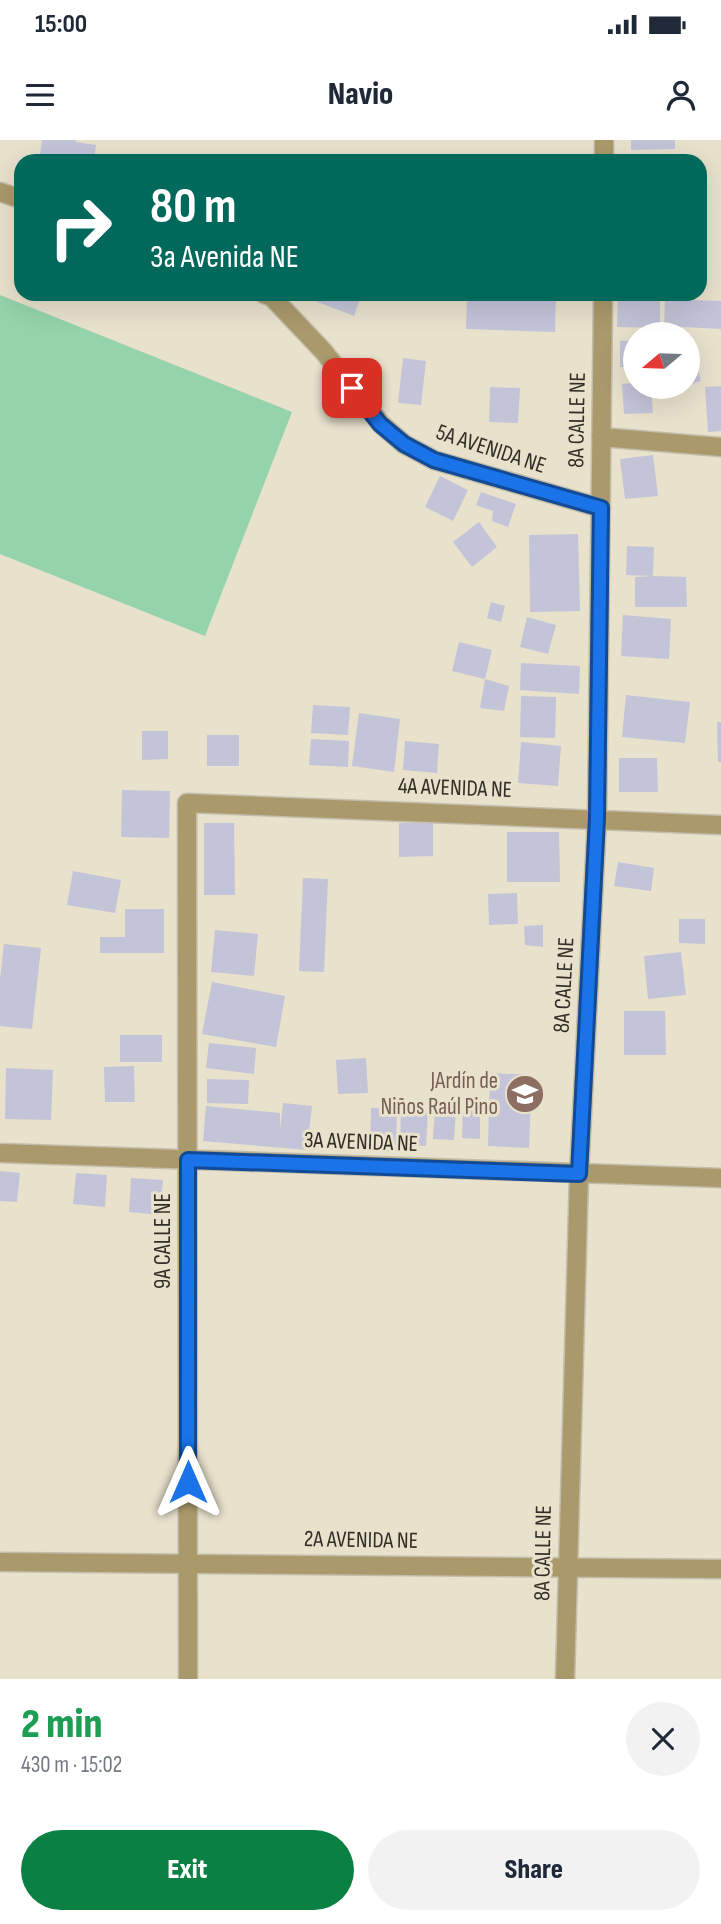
<!DOCTYPE html>
<meta charset="utf-8">
<style>
body{margin:0;font-family:"Sofia Sans Condensed",sans-serif;background:#f2f2f3;color:#1f2937;height:100vh;display:flex;flex-direction:column;font-size:26px;white-space:nowrap}
*{box-sizing:border-box;margin:0}
p{font-size:23px;color:#747a83}
.icon{flex:none;width:38px;height:38px;fill:none;stroke:currentColor;stroke-width:2;stroke-linecap:round;stroke-linejoin:round}
.map{position:relative;height:1539px;overflow:hidden}
.sheet{display:flex;flex-direction:column;background:#fff;flex:1}
.sheet>*{flex:none}
.guide{position:absolute;left:14px;top:14px;width:693px;height:147px;border-radius:21px;box-shadow:0 7px 28px #0002;background:#00695c;color:#fff;overflow:hidden}
.needle{width:46px;rotate:251deg}
.buttons{position:absolute;left:623px;top:182px;display:grid;gap:14px}
.buttons a{display:grid;place-items:center;width:77px;height:77px;border-radius:50%;background:#fff;box-shadow:0 7px 28px #0002;font-size:35px}
.pin{position:absolute;display:grid;place-items:center;width:60px;height:60px;color:#fff;margin:-30px;border-radius:14px;box-shadow:0 4px 10px #0006}
.me{position:absolute;width:77px;margin:-38px;rotate:0deg;stroke-linejoin:round;filter:drop-shadow(0 0 5px #0008)}
.turn{display:flex;align-items:center;gap:24px;height:147px;padding:0 21px;font-size:32px}
.turn .icon{width:91px;height:91px;stroke-width:2.5}
.turn b{display:block;font-size:49px;line-height:60px}
.round{display:grid;place-items:center;flex:none;width:74px;height:74px;border-radius:37px;background:#f2f2f3}
.overview{display:flex;align-items:center;justify-content:space-between;height:119px;padding:0 21px}
h1{font-size:42px;font-weight:800;line-height:52px;color:#1e9e55}
.action{display:flex;gap:14px;margin-top:auto;padding:14px 21px}
.action a{flex:1;height:80px;border-radius:42px;background:#0b8043;color:#fff;font-size:28px;font-weight:800;line-height:80px;text-align:center}
.action a+a{background:#f2f2f3;color:#1f2937}
.status{display:flex;justify-content:space-between;align-items:center;height:49px;padding:0 35px;background:#fff;direction:ltr}
.status svg{height:19px;fill:currentColor}
header{display:flex;justify-content:space-between;align-items:center;height:91px;padding:0 21px;background:#fff;font-size:32px;font-weight:800}
.map>svg:first-child{display:block}
</style>
<div class="status"><b>15:00</b><svg viewBox="0 0 49 12"><path d="M0 12V9h3v3zM5 12V6h3v6zM10 12V3h3v9zM15 12V0h3v12zM26 1h20v11H26zM47 4h2v5h-2z"/></svg></div>
<header><svg class="icon" aria-label="menu" viewBox="0 0 24 24"><path d="M4 6h16M4 12h16M4 18h16"/></svg>Navio<svg class="icon" aria-label="person" viewBox="0 0 24 24"><circle cx="12" cy="8" r="4"/><path d="M4 21q1-7 8-7t8 7"/></svg></header>
<div class="map">
<svg width="721" height="1539" viewBox="0 0 721 1539">
<rect width="100%" height="100%" fill="#e8e1cc"/>
<path fill="#94d3ac" d="M0,155l292,117 -87,224 -205,-82z"/>
<path fill="#c4c4d9" d="M42,0h34v2l20,3 -2,16 -54,-6z
M631,0h44v9l-44,1z
M627,15l39,3v3h-40z
M297,154h65l-8,22z
M467,154h89l-1,38 -89,-3z
M618,154h42v34l-43,-1z
M665,159l56,2v28l-57,-3z
M635,200v27h-15v-26z
M694,215l7,26 -13,4v-29z
M403,218l23,3 -5,44 -23,-2z
M635,243v4h16l2,26 -29,1 -2,-30z
M721,246v45l-13,1 -3,-45z
M490,247l30,1 -2,35 -29,-1z
M653,315l5,41 -33,3 -5,-40z
M440,336l28,14 -15,31 -28,-14z
M481,352l35,12 -8,23 -16,-6 1,-10 -17,-6z
M479,382l18,25 -25,20 -19,-25z
M578,394l2,77 -50,1 -1,-77z
M627,406l27,1 -1,29 33,1 1,30h-52v-30l18,-1 -27,-1z
M491,462l14,4 -4,16 -14,-4z
M623,475l48,4 -2,40 -48,-3z
M527,477l29,8 -8,29 -28,-7z
M459,502l33,8 -7,29 24,7 -5,25 -24,-3 5,-29 -33,-8z
M521,523l59,3 -1,28 -59,-4z
M626,555l64,7 -5,41 -63,-6z
M521,556l35,1 -1,41 -35,-1z
M313,565l37,2 -2,28 -37,-2z
M359,573l41,6 -6,53 -42,-6z
M717,582h4v40h-3z
M142,591h26v28l-26,1z
M207,595h32v31h-32z
M311,599l38,2 -1,26 -39,-2z
M405,601l34,3 -2,29 -34,-3z
M521,602l40,4 -3,40 -40,-3z
M619,618h38l1,34h-39z
M122,650l48,1 -1,47 -48,-1z
M433,682v34l-34,1v-34z
M204,683h30l1,72h-31z
M507,692h52l1,50h-53z
M618,722l36,6 -3,23 -37,-5z
M73,731l48,9 -6,33 -48,-8z
M303,738l25,1 -4,93 -25,-1z
M517,753l1,31 -29,1 -1,-31z
M125,769h39v44h-64v-16h25z
M679,779h26v25l-26,-1z
M543,785v22l-18,-2 -1,-19z
M215,790l43,4 -4,42 -43,-4z
M4,804l37,4 -9,81 -32,-3v-47z
M681,812l5,43 -38,4 -4,-43z
M212,842l73,14 -9,51 -74,-13z
M624,871h41l1,44h-42z
M120,895h42v27h-42z
M209,903l47,5 -2,26 -48,-6z
M366,918l2,35 -30,1 -2,-34z
M134,926l1,36h-30l-1,-35z
M6,928l47,2 -2,50 -46,-1z
M490,933l42,2 -3,73 -41,-2z
M207,939l42,1 -1,24 -41,-1z
M283,963l29,3 -5,44 -104,-9 3,-35 74,7v17z
M463,965h17v34l-18,-1z
M435,967l21,2 -2,31 -21,-1z
M371,968l26,1 -1,43 -26,-1z
M401,970l27,1 -2,35 -26,-1z
M0,1031l20,2 -3,29 -17,-1z
M76,1033l31,2 -2,32 -32,-3z
M131,1038l32,2 -3,35 -31,-3z"/>
<g fill="none" stroke-linecap="round" stroke-linejoin="round">
<g stroke="#c3bdab" stroke-width="21">
<path id="minor" d="M604,21v-21
M0,52l21,7
M264,154l8,3 52,55 57,72 23,20 30,16 167,48
M601,297l120,10
M0,1013l721,25
M0,1422l721,7
M188,1539l-1,-876 534,22
M565,1539l14,-505 18,-356 6,-524"/>
</g>
<use href="#minor" stroke="#aa996b" stroke-width="18"/>
</g>
<g fill="none" stroke-linecap="round" stroke-linejoin="round">
<g stroke="#114b97" stroke-width="18">
<path id="route" d="M188,1342v-322l391,14 18,-356 4,-310 -167,-48 -30,-16 -24,-20 -28,-36"/>
</g>
<use href="#route" stroke="#1a73e8" stroke-width="12"/>
</g>
<defs>
<g id="school-disc" transform="scale(2.0125)"><circle r="9.5" fill="#8d6e63" stroke="#e8e1cc"/><path d="M0-5L7-2L0 1L-7-2ZM-4 1L0 2.5L4 1V4Q0 6-4 4Z" fill="#fff"/></g>
</defs>
<g fill-rule="evenodd">
<use href="#school-disc" x="525" y="954"/>
</g>
<g text-anchor="middle" dominant-baseline="central" stroke-width="6" stroke-linejoin="round" paint-order="stroke">
<g font-size="23" fill="#312f26" stroke="#e8e1cc">
<text transform="translate(577 280) rotate(-89)">8A CALLE NE</text>
<text transform="translate(491 309) rotate(18)">5A AVENIDA NE</text>
<text transform="translate(455 648) rotate(2)">4A AVENIDA NE</text>
<text transform="translate(564 845) rotate(-87)">8A CALLE NE</text>
<text transform="translate(361 1002) rotate(2)">3A AVENIDA NE</text>
<text transform="translate(163 1101) rotate(-90)">9A CALLE NE</text>
<text transform="translate(361 1400) rotate(1)">2A AVENIDA NE</text>
<text transform="translate(543 1413) rotate(-89)">8A CALLE NE</text>
</g>
<g font-size="23" fill="#785e54" stroke="#e8e1cc" text-anchor="end">
<text x="498" y="941">JArdín de<tspan x="498" dy="26">Niños Raúl Pino</tspan></text>
</g>
</g>
</svg>
<div class="buttons">
<a><svg class="needle" viewBox="-14 -14 28 28"><path d="M0-13l5 13h-10z" fill="#e53935"/><path d="M0 13l5-13h-10z" fill="#747a83"/></svg></a>
</div>
<div class="pin" style="left:352px;top:248px;background:#d93025"><svg class="icon" aria-label="arrive" viewBox="0 0 24 24"><path d="M6 21V4h12l-3 4 3 4H6"/></svg></div>
<svg class="me" style="left:188px;top:1342px" viewBox="-20 -20 40 40"><path d="M0-17L14 15 0 8-14 15z" fill="#1a73e8" stroke="#fff" stroke-width="4"/></svg>
<div class="guide">
<div class="turn"><svg class="icon" aria-label="right" viewBox="0 0 24 24"><path d="M7 20v-9h11M14 6l5 5-5 5"/></svg><div><b>80 m</b>3a Avenida NE</div></div>
</div>
</div>
<section class="sheet">
<div class="overview"><div><h1>2 min</h1><p>430 m · 15:02</p></div><a class="round"><svg class="icon" aria-label="close" viewBox="0 0 24 24"><path d="M6 6l12 12M18 6L6 18"/></svg></a></div>
<div class="action"><a>Exit</a><a>Share</a></div>
</section>
